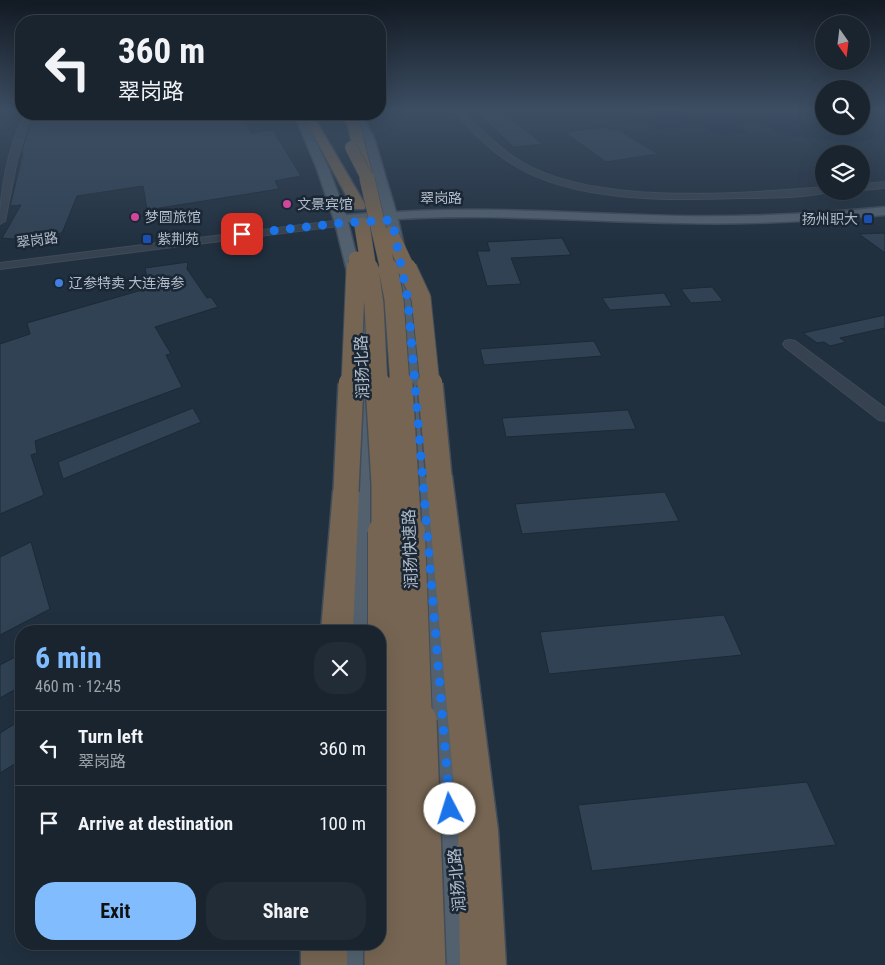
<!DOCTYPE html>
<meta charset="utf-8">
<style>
body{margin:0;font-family:"Roboto Condensed","Noto Sans SC",sans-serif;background:#222c37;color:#f1f3f6;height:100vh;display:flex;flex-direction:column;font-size:19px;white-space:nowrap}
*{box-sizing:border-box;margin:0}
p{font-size:16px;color:#9fa4aa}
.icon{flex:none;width:28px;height:28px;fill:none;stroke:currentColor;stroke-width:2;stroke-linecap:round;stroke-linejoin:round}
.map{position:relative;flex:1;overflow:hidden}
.sheet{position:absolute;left:15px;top:625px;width:371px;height:325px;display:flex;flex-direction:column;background:#19242f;border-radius:20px;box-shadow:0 5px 20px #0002,0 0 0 1px #37414b}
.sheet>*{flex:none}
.banner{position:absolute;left:15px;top:15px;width:371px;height:105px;border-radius:20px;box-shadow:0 5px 20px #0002,0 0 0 1px #37414b;background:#19242f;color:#f1f3f6;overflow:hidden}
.needle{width:32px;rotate:166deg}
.tools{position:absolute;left:815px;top:15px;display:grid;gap:10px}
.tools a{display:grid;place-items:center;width:55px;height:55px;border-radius:50%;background:#19242f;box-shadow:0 5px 20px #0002,0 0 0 1px #37414b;font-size:25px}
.pin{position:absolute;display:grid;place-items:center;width:42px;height:42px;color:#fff;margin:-21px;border-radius:10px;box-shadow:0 2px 8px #0006}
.me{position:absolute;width:55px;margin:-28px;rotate:355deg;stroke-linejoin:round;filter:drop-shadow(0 0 4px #0008)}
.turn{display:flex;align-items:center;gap:18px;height:105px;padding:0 20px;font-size:22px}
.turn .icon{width:65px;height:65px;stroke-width:2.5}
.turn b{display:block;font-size:35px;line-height:42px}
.round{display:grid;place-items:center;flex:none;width:52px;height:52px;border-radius:20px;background:#222c37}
.overview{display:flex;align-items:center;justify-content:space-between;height:85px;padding:0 20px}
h1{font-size:30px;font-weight:700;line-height:38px;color:#81bcff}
.cta{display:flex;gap:10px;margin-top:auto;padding:10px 20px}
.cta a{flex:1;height:58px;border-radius:20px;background:#81bcff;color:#111;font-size:20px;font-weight:700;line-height:58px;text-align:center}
.cta a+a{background:#222c37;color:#f1f3f6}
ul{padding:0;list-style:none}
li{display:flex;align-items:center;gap:15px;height:75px;padding:0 20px;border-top:1px solid #37414b}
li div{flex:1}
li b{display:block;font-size:19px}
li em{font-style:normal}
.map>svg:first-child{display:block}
</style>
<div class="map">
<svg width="885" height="965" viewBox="0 0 885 965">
<rect width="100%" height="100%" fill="#21303f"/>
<path fill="#14283e" d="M640,109c12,0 25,-2 36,1 23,4 30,11 54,2l5,2 20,-2 20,6 16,-2 16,7 17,-2v5h37v-10l13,5 -6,2 -2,5 10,6 -3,5c-18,4 -36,4 -53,0 -12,-3 -23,0 -35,-4 -14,-4 -29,-18 -43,-8l6,6 -27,3 -21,-10 -43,4 -11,-5 -30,-4 35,-5z"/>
<path fill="#304254" stroke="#1d2936" d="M472,109h26l45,35 -29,3z
M116,114h123l12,19 22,-3 28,46 -26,5 4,8 -132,21 -4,-24 -66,10 -15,37 -49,6 -11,-1 19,-33 -11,1 13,-53h-2l11,-33 45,-5v3z
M605,127l5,3 7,-1 41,25 -52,8 -42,-30z
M885,233v20l-26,-19z
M562,238l9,17 -60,3 10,26 -34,2 -10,-35h13l-3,-9z
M188,262l-1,7 20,29 4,-1 7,10 -63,20 16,27 -5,1 16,32 -147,54 2,12 -6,2 13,40 -44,19v-170l30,-10 -3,-11 122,-35 -4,-20z
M712,287l11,14 -32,2 -10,-14z
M664,293l8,13 -62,4 -8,-12z
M885,315v13l-45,10 6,4 -16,4 -6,-4 -7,1 -14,-10z
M594,341l8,15 -118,9 -4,-16z
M193,408l8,14 -138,57 -5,-17z
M628,410l8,19 -130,8 -4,-19z
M665,492l14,29 -157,13 -7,-30z
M31,542l19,67 -50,26v-78z
M724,615l18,40 -193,19 -9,-42z
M21,654v32l-21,12v-33z
M21,720v40l-21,13v-40z
M807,782l29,63 -244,26 -14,-66z"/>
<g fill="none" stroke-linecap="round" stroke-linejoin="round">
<g stroke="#3f4b58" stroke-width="2">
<path id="minor" d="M452,109h7c20,18 38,38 61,52 73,45 220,33 304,26v4h4c-15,7 -68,7 -87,7 -70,2 -166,5 -227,-33 -23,-14 -45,-36 -62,-56z
M23,118l7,2 -13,40 -12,61 -5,3c0,-35 8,-74 23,-106z
M885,182v6l-24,2v-6z
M342,220l5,3 -1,2 -346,44v-6z
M790,340l5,1 90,67v13l-6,-1 -94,-73 -2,-3 2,-3z"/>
</g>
<g stroke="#3f4b58" stroke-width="3">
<path id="major" d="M294,114h9l26,55 17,46 37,-3 -19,-74 -11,-24h8l13,24 22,74c95,-6 190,2 284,4 69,1 137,-2 205,-9v8c-68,6 -135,10 -204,8 -94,-1 -189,-10 -283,-4l18,81 68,665h-40l-44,-665 -15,-80 -37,2 16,63 -8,5 -5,-2 -16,-65 -18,-54z
M361,322l6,1 2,4 9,152 -4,152h-28l10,-152 -3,-152 2,-4z
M328,944h40l-1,21h-40z"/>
</g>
<g stroke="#414d5a" stroke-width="3">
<path id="highway" d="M302,114h10l54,92 -2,3h-10l-2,-3z
M342,114h10l8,12 12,46 -2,3h-10l-2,-3 -10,-46z
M439,466l9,3 4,7 46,354 8,135h-46l-2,-135 -32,-354 4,-7z
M346,480l9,3 4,8 -6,140h-32l12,-140 4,-8z
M301,944h46v21h-46z"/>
</g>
<use href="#minor" fill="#36424f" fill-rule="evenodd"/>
<use href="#major" fill="#53616f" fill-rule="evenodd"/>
<use href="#highway" fill="#766552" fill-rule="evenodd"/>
<g stroke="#414d5a" stroke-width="13" stroke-linecap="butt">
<path id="highway-bridge-far5" d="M351,147l17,33"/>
</g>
<g stroke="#414d5a" stroke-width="16" stroke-linecap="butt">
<path id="highway-bridge-far4" d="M367,178l21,92
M362,225l7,45
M391,234l17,36
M356,270v-11"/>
</g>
<g stroke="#414d5a" stroke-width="21" stroke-linecap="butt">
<path id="highway-bridge-far3" d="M369,268l5,37 4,80
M388,268l6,31 6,86
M407,268l14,30 9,87
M351,385l5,-117"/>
</g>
<g stroke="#414d5a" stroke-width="28" stroke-linecap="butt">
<path id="highway-bridge-far2" d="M378,384l6,100v49
M400,384l9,149
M430,384l9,92
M346,491l5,-107"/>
</g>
<g stroke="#414d5a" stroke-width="34" stroke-linecap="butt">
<path id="highway-bridge-far1" d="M384,532v190
M409,532l7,190"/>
</g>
<g stroke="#414d5a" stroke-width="44" stroke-linecap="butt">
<path id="highway-bridge" d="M384,721l1,244
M416,721l9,244"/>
</g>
<use href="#highway-bridge-far5" stroke="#766552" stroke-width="12"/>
<use href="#highway-bridge-far4" stroke="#766552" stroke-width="15"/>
<use href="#highway-bridge-far3" stroke="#766552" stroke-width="19"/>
<use href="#highway-bridge-far2" stroke="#766552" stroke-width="25"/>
<use href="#highway-bridge-far1" stroke="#766552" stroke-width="32"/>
<use href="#highway-bridge" stroke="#766552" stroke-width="41"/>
</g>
<linearGradient id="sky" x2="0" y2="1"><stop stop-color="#121a23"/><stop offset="0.45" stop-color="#3d4e63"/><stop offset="1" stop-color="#3d4e63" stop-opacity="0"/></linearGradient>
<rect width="885" height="244" fill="url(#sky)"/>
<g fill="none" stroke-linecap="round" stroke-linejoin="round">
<path stroke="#1a73e8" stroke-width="9" stroke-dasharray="0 16.2" d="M242,234l100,-11 50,-3 16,80 42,509"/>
</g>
<g fill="#d1479c" stroke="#1b2734" stroke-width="2">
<circle cx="287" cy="204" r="5"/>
<circle cx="135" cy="217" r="5"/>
</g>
<g fill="#1a4fb4" stroke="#1b2734" stroke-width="2">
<rect x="863" y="214" width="10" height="10" rx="2.5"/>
<rect x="142" y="234" width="10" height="10" rx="2.5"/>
</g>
<circle fill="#3f7fe0" stroke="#1b2734" stroke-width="2" cx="59" cy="283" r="5"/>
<g text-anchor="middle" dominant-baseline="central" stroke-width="5" stroke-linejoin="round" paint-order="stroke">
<g font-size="14" fill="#b1bdca" stroke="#1b2734">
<text x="441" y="198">翠岗路</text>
<text transform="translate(37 240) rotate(-8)">翠岗路</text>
</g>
<g font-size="14" fill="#b1bdca" stroke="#1b2734" text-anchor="start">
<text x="297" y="204">文景宾馆</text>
<text x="145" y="217">梦圆旅馆</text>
<text x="858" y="219" text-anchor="end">扬州职大</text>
<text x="157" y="239">紫荆苑</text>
<text x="69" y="283">辽参特卖 大连海参</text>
</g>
<g font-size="16" fill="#b1bdca" stroke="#1b2734">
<text transform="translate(362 367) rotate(-92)">润扬北路</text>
<text transform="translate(410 549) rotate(-92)">润扬快速路</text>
<text transform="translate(457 880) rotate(-95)">润扬北路</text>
</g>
</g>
</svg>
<div class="tools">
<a><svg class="needle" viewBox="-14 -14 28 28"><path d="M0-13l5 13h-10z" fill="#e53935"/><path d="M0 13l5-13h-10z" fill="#9fa4aa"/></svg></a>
<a><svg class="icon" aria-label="search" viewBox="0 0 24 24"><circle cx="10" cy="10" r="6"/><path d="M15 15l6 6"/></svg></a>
<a><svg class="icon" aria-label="layers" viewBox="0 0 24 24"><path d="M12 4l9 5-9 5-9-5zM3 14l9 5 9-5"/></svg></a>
</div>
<div class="pin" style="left:242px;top:234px;background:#d93025"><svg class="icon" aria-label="arrive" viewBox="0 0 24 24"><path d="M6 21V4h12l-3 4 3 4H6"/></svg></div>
<svg class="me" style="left:450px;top:809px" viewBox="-20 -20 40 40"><circle r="19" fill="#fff"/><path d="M0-13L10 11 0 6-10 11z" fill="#1a73e8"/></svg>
<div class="banner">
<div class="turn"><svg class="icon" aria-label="left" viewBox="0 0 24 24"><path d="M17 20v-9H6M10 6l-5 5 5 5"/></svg><div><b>360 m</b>翠岗路</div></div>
</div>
<section class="sheet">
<div class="overview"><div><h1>6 min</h1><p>460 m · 12:45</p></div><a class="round"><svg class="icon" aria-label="close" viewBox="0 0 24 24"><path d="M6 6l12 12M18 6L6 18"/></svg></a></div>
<ul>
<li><svg class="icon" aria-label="left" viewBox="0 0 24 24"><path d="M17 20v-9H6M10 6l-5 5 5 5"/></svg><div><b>Turn left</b><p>翠岗路</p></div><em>360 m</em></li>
<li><svg class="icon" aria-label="arrive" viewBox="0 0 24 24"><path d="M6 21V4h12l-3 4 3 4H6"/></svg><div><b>Arrive at destination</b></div><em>100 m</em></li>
</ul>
<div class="cta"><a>Exit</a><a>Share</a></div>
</section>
</div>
